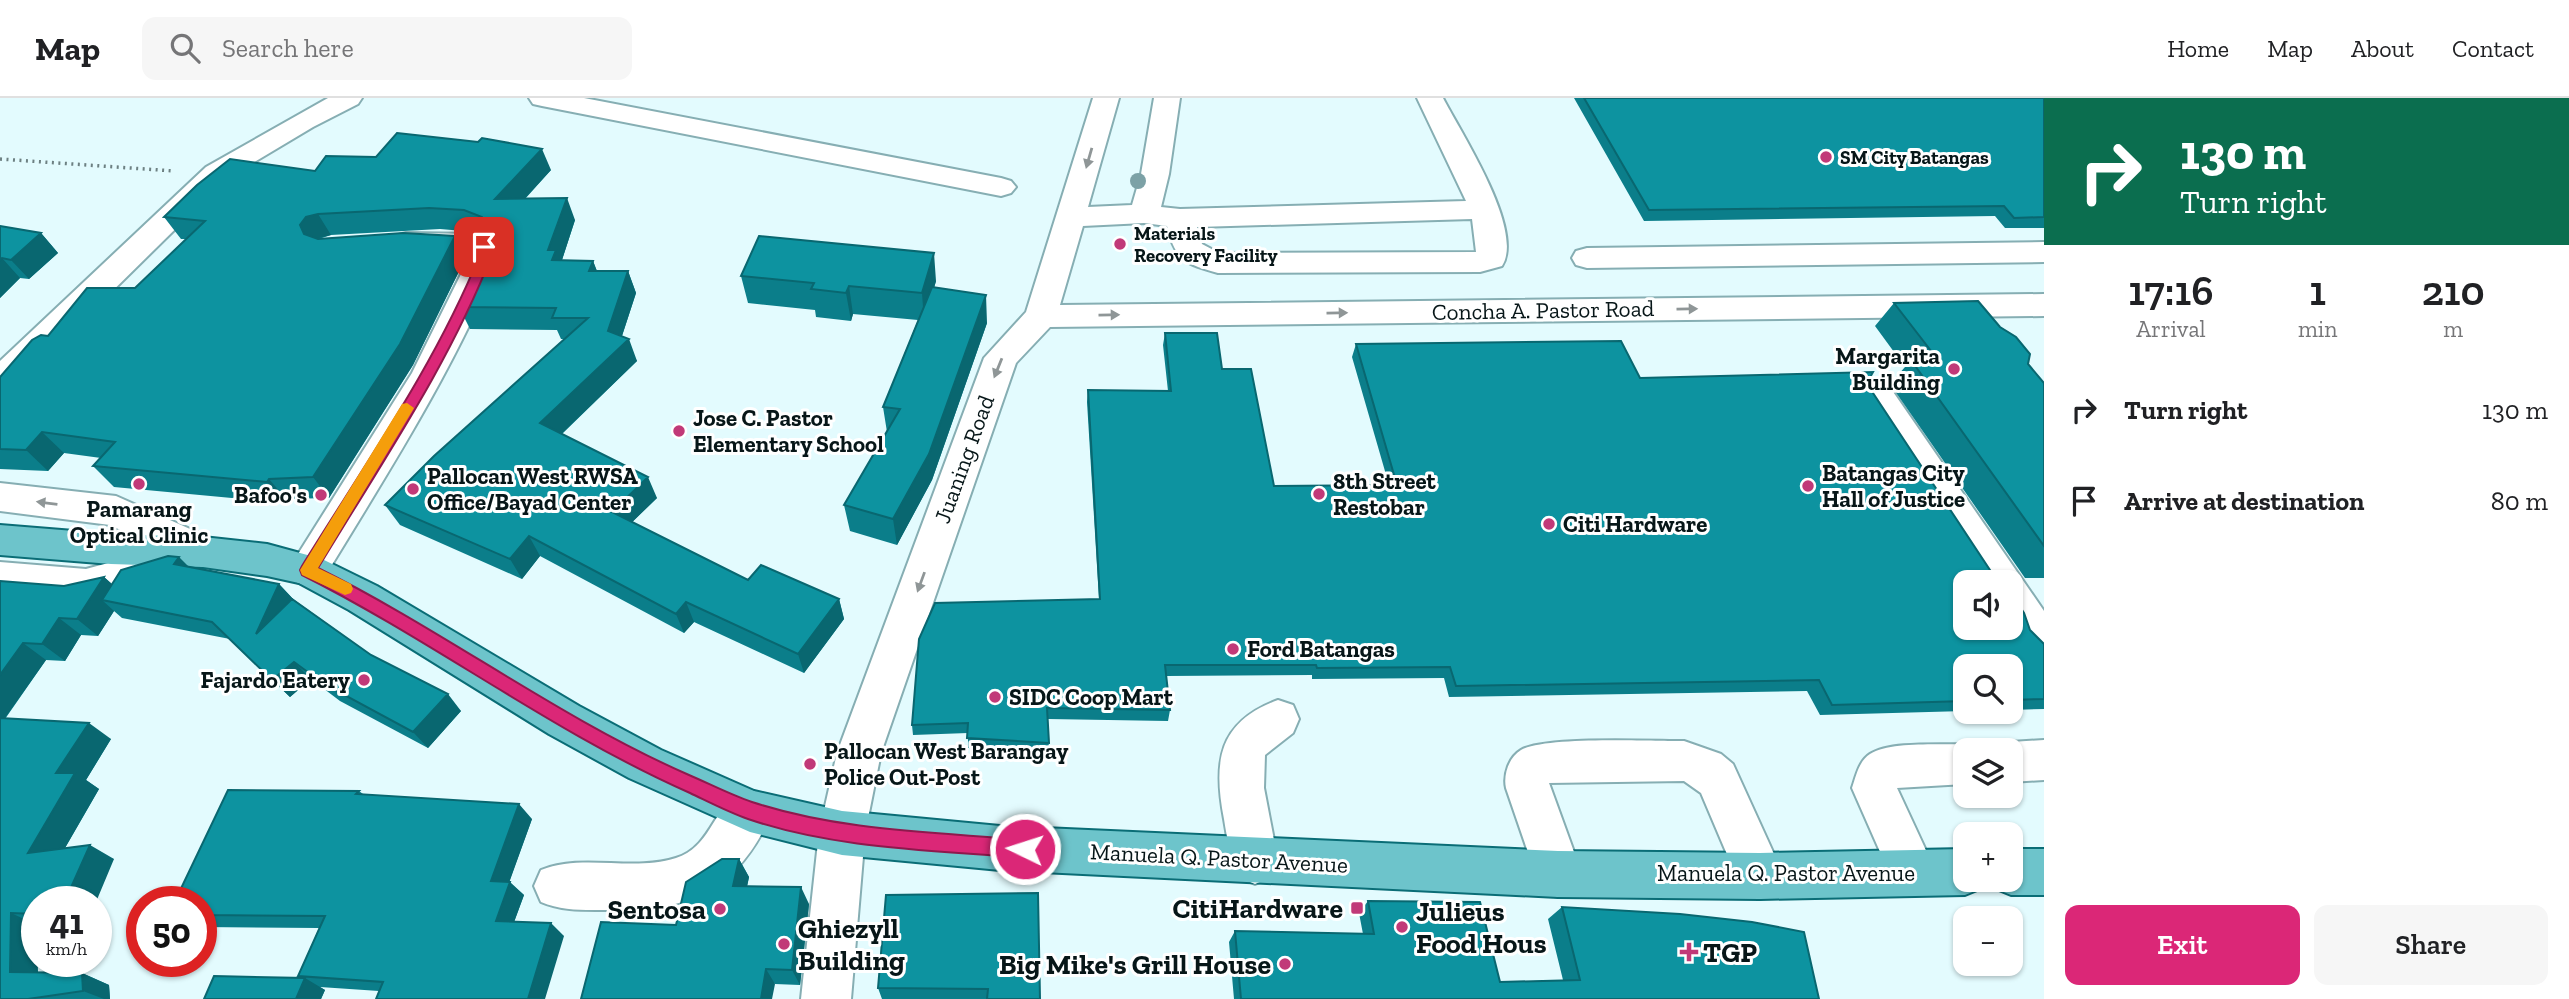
<!DOCTYPE html>
<meta charset="utf-8">
<style>
body{margin:0;font-family:"Zilla Slab",serif;background:#f6f6f6;color:#202124;height:100vh;display:flex;flex-direction:column;font-size:26px;white-space:nowrap}
*{box-sizing:border-box;margin:0}
p{font-size:23px;color:#757577}
.icon{flex:none;width:38px;height:38px;fill:none;stroke:currentColor;stroke-width:2;stroke-linecap:round;stroke-linejoin:round}
.map{position:relative;flex:1;overflow:hidden}
.drawer{display:flex;flex-direction:column;background:#fff;width:525px}
.drawer>*{flex:none}
.guide{background:#0b6e4f;color:#fff;overflow:hidden}
.buttons{position:absolute;left:1953px;top:472px;display:grid;gap:14px}
.buttons a{display:grid;place-items:center;width:70px;height:70px;border-radius:14px;background:#fff;box-shadow:0 2px 5px #0004;font-size:35px}
.speed{position:absolute;left:21px;top:788px;display:flex;gap:14px;font-size:35px;font-weight:700;text-align:center}
.speed>*{display:grid;place-content:center;width:91px;height:91px;border-radius:50%;background:#fff;box-shadow:0 2px 5px #0004;line-height:1}
.speed small{font-size:18px;font-weight:400}
.speed .limit{border:10px solid #d22;background:#fff;color:#111}
.pin{position:absolute;display:grid;place-items:center;width:60px;height:60px;color:#fff;margin:-30px;border-radius:14px;box-shadow:0 4px 10px #0006}
.me{position:absolute;width:77px;margin:-38px;rotate:274deg;stroke-linejoin:round;filter:drop-shadow(0 0 5px #0008)}
.turn{display:flex;align-items:center;gap:24px;height:147px;padding:0 21px;font-size:32px}
.turn .icon{width:91px;height:91px;stroke-width:2.5}
.turn b{display:block;font-size:49px;line-height:60px}
.eta{display:flex;justify-content:space-evenly;align-items:center;height:119px;text-align:center}
.eta b{font-size:42px;font-weight:600;line-height:49px}
.button{display:flex;gap:14px;margin-top:auto;padding:14px 21px}
.button a{flex:1;height:80px;border-radius:14px;background:#db2777;color:#fff;font-size:28px;font-weight:600;line-height:80px;text-align:center}
.button a+a{background:#f6f6f6;color:#202124}
ul{padding:0;list-style:none}
li{display:flex;align-items:center;gap:21px;height:91px;padding:0 21px}
li div{flex:1}
li b{display:block;font-size:26px}
li em{font-style:normal}
header{display:flex;align-items:center;gap:42px;box-sizing:border-box;height:98px;padding:0 35px;background:#fff;border-bottom:2px solid #e0e0e0}
header strong{font-size:33px}
nav{display:flex;gap:38px;margin-inline-start:auto;font-size:24px}
.search{width:490px;height:63px;background:#f6f6f6;display:flex;align-items:center;gap:18px;box-sizing:border-box;padding:0 24px;border-radius:14px;color:#757577;font-size:26px}
main{display:flex;flex:1;min-height:0}
.map>svg:first-child{display:block}
</style>
<header>
<strong>Map</strong>
<div class="search"><svg class="icon" aria-label="search" viewBox="0 0 24 24"><circle cx="10" cy="10" r="6"/><path d="M15 15l6 6"/></svg>Search here</div>
<nav><a>Home</a><a>Map</a><a>About</a><a>Contact</a></nav>
</header>
<main>
<div class="map">
<svg width="2044" height="901" viewBox="0 0 2044 901">
<rect width="100%" height="100%" fill="#e3fbfe"/>
<g fill="none" stroke-linecap="round" stroke-linejoin="round">
<g stroke="#86aeb3" stroke-width="4">
<path id="minor" d="M328,0h34l-4,6 -45,23 -87,52 -214,211 -12,3v-32l206,-194z
M529,0h55l417,80 10,3 5,6 -5,6 -10,3 -459,-90 -9,-2z
M1093,0h26l-31,109 44,-2 9,-31 13,-76h26l-11,76 -8,33 19,2 286,-8 -49,-103h26c18,35 82,132 59,168l-22,6 -262,1c-33,-9 -43,-13 -51,-47l-23,-3 -61,3 -23,79 984,-11v22l-994,11 -34,36 -135,390 -16,80 -14,166h-50l18,-166 18,-80 147,-395 42,-46zM1472,121l4,33 -257,1 -17,-9 -5,-17z
M406,135l72,1 11,3 13,15c-47,117 -115,222 -180,329l-14,5 -14,-5 -6,-11 124,-197 59,-119 -65,-1 -11,-3 -4,-7 4,-7z
M2044,144v20l-457,6 -11,-3 -4,-7 4,-7 11,-3z
M1877,285l12,3 155,225v50c-37,-13 -33,-45 -33,-78h-30l-116,-179 -5,-9 5,-9z
M0,385l116,13 101,45 5,11 -5,11 -14,4 -16,-5 -5,11 -96,28 -86,-7v-32l86,7 74,-20 -50,-24 -110,-14z
M1278,602l15,5 6,14 -6,14 -28,22 -1,33 14,73 -6,16 -17,7 -17,-7c-7,-19 -11,-38 -14,-58 -11,-57 -6,-97 54,-119z
M2044,642v40l-33,2v-31h-17l1,-3 16,-6z
M1684,643l37,13 12,10 51,112 -7,16 -17,7 -17,-7 -42,-99 -17,-12 -135,2 33,91 -7,16 -17,7 -17,-7 -35,-102c-3,-13 3,-31 15,-38 23,-14 131,-9 163,-9z
M1965,646l16,7h-16v33l-68,4 39,84 -6,16 -17,7 -17,-7 -44,-100c4,-12 7,-27 18,-34 20,-13 71,-9 95,-10z
M750,692l16,6 7,15c-36,81 -83,101 -168,99 -22,0 -43,1 -64,-8l-7,-16 7,-16c42,-17 91,2 135,-12 33,-10 38,-48 59,-62 4,-3 10,-5 15,-6z"/>
</g>
<g stroke="#0a6d76" stroke-width="4">
<path id="major" d="M0,427l111,9 92,3 64,7 55,15 55,27 202,120 82,44 93,41 88,20 158,15 558,25 202,2 205,-4v31h20l-3,8 -17,7 -205,4 -202,-2 -558,-27 -158,-15 -92,-23 -121,-54 -80,-44 -200,-124 -50,-27 -32,-7 -64,-9 -92,-3 -111,-9z
M2011,751h33v46h-33l-17,-7 -3,-8h20z"/>
</g>
<path stroke="#6d8082" stroke-width="3.5" stroke-dasharray="2 4.5" stroke-linecap="butt" d="M0,61l174,12"/>
<use href="#minor" fill="#fff" fill-rule="evenodd"/>
<use href="#major" fill="#6dc4cb" fill-rule="evenodd"/>
</g>
<circle fill="#7ca1a6" cx="1138" cy="83" r="8"/>
<path fill="#0b7e8a" d="M1574,0h470v130h-39l-10,-12 -351,5z
M551,72l-26,29 50,21 -13,40 31,1 4,10h31l8,22 -14,43 15,25 -75,73 95,64 -25,24 116,58 91,19 5,20 -40,54 -110,-51 -10,11 -144,-77 -18,23 -122,-54 -15,-20 179,-166h-3l-4,-9 -87,-1 -11,-22 32,-69 -16,-6 -35,-3 -109,6 -12,4 147,18 -53,108 -84,133 -43,1 -2,4 -170,-16 -21,-21 8,-8 -37,-5 -16,18 -48,-2v-92l48,-41 87,-48 51,-49h-5l-17,-22 151,-46z
M0,128l41,7 17,20 -29,26 -9,-1 -20,20z
M741,178l195,5 -2,7 53,35 -55,157 -35,65 -47,-14 -6,-26 43,-73 -4,-25 35,-87 -65,-6 -2,7 -35,-4 -1,-7 -67,-7z
M1894,205l134,61 16,19v195h-19l-135,-194 15,-17 -30,-41z
M1165,235l57,36 52,117 115,-1 -37,-128 4,-13 284,34 228,3 5,12 157,237 14,14v65l-33,1v-43h-46v44l-145,4 -13,-24 -358,6 -5,-19 -132,1v-4l-146,1 4,34 -2,11 -120,-2 1,34 -81,-5v-15l-55,2 -1,-10 187,-126 -12,-197 1,-12 80,1 -5,-46z
M189,469l90,17 14,15 78,56 90,56 -33,37 -88,-47 -29,-22 -21,18 -60,-58 -108,-21 -8,-7 -16,25 -17,-1 -16,26 -19,-1 -41,59 106,20 -25,41 13,9 -34,59 49,11 -77,42v60l1,11 44,1 27,12 1,14h-110v-418l64,5 40,-9 8,7z
M359,693l4,3 169,25 -23,63 15,13 -10,27 50,14 -185,55 -59,-4 5,3 -4,9h-117l98,-21 -4,-2 21,-48 -118,-1v-26z
M739,761l10,18 -2,10 62,17 -9,81 -25,-1 -99,-59z
M886,797l154,104h-158l-4,-11z
M1368,803l132,81 63,-2 -15,-61 14,-12 257,92h-585l-5,-57 6,-11 128,3 -4,-21z"/>
<path fill="#096770" d="M542,51l9,21 -47,51 -9,-22z
M567,100l8,22 -14,43v19l-13,-32z
M318,116l13,21 -12,3 -5,9 -10,-13 -4,-9 6,-8z
M41,135l17,20 -29,26 -18,-19z
M455,138l11,21 -53,108 -84,133 -16,-21z
M934,155l2,28 -12,40 -2,-28z
M2,160l18,20 -20,20v-38z
M593,163l8,21 -12,-11z
M628,173l8,22 -19,58 12,-12 8,22 -86,83 -11,-21 68,-92z
M849,188l4,28 -2,7 -5,-28z
M986,197l1,28 -55,157 -35,65 -4,-26z
M42,334l22,21 -16,18 -22,-21z
M648,379l9,21 -35,34 -10,-20z
M269,381l17,20 -2,4 -17,-21z
M529,438l11,20 -18,23 -12,-20z
M179,459l18,18 -23,-11z
M104,479l20,18 -22,5 12,11 -16,25 -21,-17z
M279,486l16,17 -39,33z
M839,501l5,20 -40,54 -6,-19z
M686,504l8,20 -10,11 -8,-19z
M59,520l22,17 -16,26 -23,-17z
M23,545l23,17 -46,65v-50z
M294,564l17,17 -21,18 -18,-17z
M448,596l13,17 -33,37 -15,-16z
M89,625l22,16 -25,41 13,9 -45,78 -26,-14 28,-80z
M519,706l13,15 -27,75 -14,-13z
M90,747l24,14 -18,43 -31,-1z
M739,761l10,18 -6,27 -10,-18z
M510,784l14,13 -14,38 -14,-12z
M801,789l8,17 -9,81 -8,-15z
M11,815l26,12 1,58 -28,-11z
M551,825l13,13 -19,63h-17z
M766,871l9,15 -3,15h-11z
M82,875l27,12 1,14h-6l-21,-8z
M305,880l20,12 -4,9h-25z"/>
<path fill="#0d93a0" stroke="#096770" stroke-width="2" d="M1584,0h460v119l-30,1 -10,-12 -355,4z
M397,35l81,9 4,-4 60,11 -47,50 72,-1 -19,52h8l-4,10 41,1 -4,10h39l-20,60 21,8 -89,84 108,54 -36,35 136,68 13,-15 78,34 -41,55 -112,-52 -10,12 -147,-78 -19,23 -125,-54 49,-49 154,-138h-36l4,-10 -97,-1 35,-76 -12,-14 -18,-7 -35,-2 -111,6 -12,3 -6,8 4,9 14,5 85,-6 52,3 -55,108 -87,133 -44,2 -2,3 -174,-16 22,-24 -73,-10 -16,18 -26,-1v-72l32,-37 9,-5 7,1 39,-48h48l70,-67 -41,-4 33,-32 33,-26 85,12 11,-15 50,1z
M0,128l41,7 -30,27 -9,-2 -2,2z
M759,138l175,17 -12,40 -73,-7 -3,7 -35,-4 3,-6 -73,-7z
M932,189l54,8 -57,159 -36,65 -49,-14 56,-96 -17,-2z
M1978,203l22,26 16,10 14,17 -2,10 16,19v163l-133,-186h27l-44,-57z
M1165,235h52l5,36h29l23,117 123,-1 -41,-141 265,-3 19,37 233,-6 -5,9 5,12 119,180 6,1 6,9h-39v45h46v-35l13,20 6,17 14,14v55l-33,1v-33h-46v34l-133,4 -13,-25 -363,6 -6,-19 -133,1 -1,-3h-151l5,45 -123,-2 2,35 -82,-5 1,-15 -56,2 7,-86 16,-36 165,-4 -12,-209 83,1z
M168,458l11,1 -5,7 105,20 -23,50 36,-35 79,56 77,39 -35,38 -89,-48 -30,-22 -22,18 -60,-58 -110,-22 19,-30z
M104,479l-27,42 -18,-1 -17,26 -19,-1 -23,32v-94l64,5z
M0,620l89,5 -33,50h19l-47,80 62,-8 -25,56h-28v13l-26,-1 -1,59 72,1 1,18 -55,8h-28z
M228,692l131,1 -3,3 163,10 -28,77 19,1 -14,39 55,2 -23,76h-152l7,-17 -85,-6 27,-60 -124,-1v-14h-26z
M722,761h17l-6,27 68,1 -9,83 -26,-1 -5,30h-180l20,-77 75,3 10,-43z
M1038,795l2,106h-53l1,-10 -110,-1 8,-93z
M1368,803l112,1 20,80 80,-2 -18,-73 118,7 72,8 52,10 15,67h-578l-6,-68 139,3z
M214,878l91,2 -9,21h-92z"/>
<defs><path id="oneway-solid" d="M-6-.8H1V-3.2L6.5 0L1 3.2V.8H-6Z" transform="scale(1.75)"/></defs>
<g fill="#8f9697">
<use href="#oneway-solid" transform="translate(1089 60) rotate(106)"/>
<use href="#oneway-solid" transform="translate(1687 211) rotate(-1)"/>
<use href="#oneway-solid" transform="translate(1337 215) rotate(-1)"/>
<use href="#oneway-solid" transform="translate(1109 217) rotate(-1)"/>
<use href="#oneway-solid" transform="translate(998 270) rotate(112)"/>
<use href="#oneway-solid" transform="translate(47 405) rotate(-173)"/>
<use href="#oneway-solid" transform="translate(921 484) rotate(110)"/>
</g>
<path fill="#db2777" stroke="#8e194d" stroke-width="2" d="M484,145l5,1 4,8c-43,112 -113,213 -175,316 127,63 241,150 371,207 21,9 42,20 63,27 88,29 182,30 273,38l7,3 3,6 -3,7 -7,2c-92,-8 -189,-9 -277,-39 -20,-7 -39,-17 -58,-26 -136,-60 -255,-151 -388,-218l-2,-5 2,-4c63,-102 134,-202 179,-314l-3,-5z"/>
<path fill="#f59e0b" d="M407,305l7,5 -96,160 33,16 2,5 -2,4 -6,2 -43,-20 -2,-5 102,-166z"/>
<g fill="#c13978" stroke="#fff" stroke-width="2.5">
<circle cx="1826" cy="59" r="7"/>
<circle cx="1120" cy="146" r="7"/>
<circle cx="1954" cy="271" r="7"/>
<circle cx="679" cy="333" r="7"/>
<circle cx="139" cy="386" r="7"/>
<circle cx="1808" cy="388" r="7"/>
<circle cx="413" cy="391" r="7"/>
<circle cx="1319" cy="396" r="7"/>
<circle cx="321" cy="397" r="7"/>
<circle cx="1549" cy="426" r="7"/>
<circle cx="1233" cy="551" r="7"/>
<circle cx="364" cy="582" r="7"/>
<circle cx="995" cy="599" r="7"/>
<circle cx="810" cy="666" r="7"/>
<rect x="1350" y="803" width="14" height="14" rx="3.5"/>
<circle cx="720" cy="811" r="7"/>
<circle cx="1402" cy="829" r="7"/>
<circle cx="784" cy="846" r="7"/>
<path d="M1685.5 843.5h7v7h7v7h-7v7h-7v-7h-7v-7h7z"/>
<circle cx="1285" cy="866" r="7"/>
</g>
<g text-anchor="middle" dominant-baseline="central" stroke-width="6" stroke-linejoin="round" paint-order="stroke">
<g font-size="19" font-weight="bold" fill="#071618" stroke="#fff" text-anchor="start">
<text x="1840" y="59">SM City Batangas</text>
<text x="1134" y="135">Materials<tspan x="1134" dy="22">Recovery Facility</tspan></text>
</g>
<g font-size="23" fill="#071618" stroke="#fff">
<text transform="translate(1543 212) rotate(-1)">Concha A. Pastor Road</text>
<text transform="translate(964 361) rotate(-70)">Juaning Road</text>
<text transform="translate(1219 760) rotate(3)">Manuela Q. Pastor Avenue</text>
<text x="1786" y="775">Manuela Q. Pastor Avenue</text>
</g>
<g font-size="23" font-weight="bold" fill="#071618" stroke="#fff" text-anchor="start">
<text x="1940" y="258" text-anchor="end">Margarita<tspan x="1940" dy="26">Building</tspan></text>
<text x="693" y="320">Jose C. Pastor<tspan x="693" dy="26">Elementary School</tspan></text>
<text x="1822" y="375">Batangas City<tspan x="1822" dy="26">Hall of Justice</tspan></text>
<text x="427" y="378">Pallocan West RWSA<tspan x="427" dy="26">Office/Bayad Center</tspan></text>
<text x="1333" y="383">8th Street<tspan x="1333" dy="26">Restobar</tspan></text>
<text x="307" y="397" text-anchor="end">Bafoo's</text>
<text x="139" y="411" text-anchor="middle">Pamarang<tspan x="139" dy="26">Optical Clinic</tspan></text>
<text x="1563" y="426">Citi Hardware</text>
<text x="1247" y="551">Ford Batangas</text>
<text x="350" y="582" text-anchor="end">Fajardo Eatery</text>
<text x="1009" y="599">SIDC Coop Mart</text>
<text x="824" y="653">Pallocan West Barangay<tspan x="824" dy="26">Police Out-Post</tspan></text>
</g>
<g font-size="28" font-weight="bold" fill="#071618" stroke="#fff" text-anchor="end">
<text x="1343" y="810">CitiHardware</text>
<text x="706" y="811">Sentosa</text>
<text x="1416" y="813" text-anchor="start">Julieus<tspan x="1416" dy="32">Food Hous</tspan></text>
<text x="798" y="830" text-anchor="start">Ghiezyll<tspan x="798" dy="32">Building</tspan></text>
<text x="1703" y="854" text-anchor="start">TGP</text>
<text x="1271" y="866">Big Mike's Grill House</text>
</g>
</g>
</svg>
<div class="buttons">
<a><svg class="icon" aria-label="sound" viewBox="0 0 24 24"><path d="M4 9h4l5-4v14l-5-4H4zM17 9q2 3 0 6"/></svg></a>
<a><svg class="icon" aria-label="search" viewBox="0 0 24 24"><circle cx="10" cy="10" r="6"/><path d="M15 15l6 6"/></svg></a>
<a><svg class="icon" aria-label="layers" viewBox="0 0 24 24"><path d="M12 4l9 5-9 5-9-5zM3 14l9 5 9-5"/></svg></a>
<a>+</a>
<a>−</a>
</div>
<div class="speed"><div>41<small>km/h</small></div><div class="limit">50</div></div>
<div class="pin" style="left:484px;top:149px;background:#d93025"><svg class="icon" aria-label="arrive" viewBox="0 0 24 24"><path d="M6 21V4h12l-3 4 3 4H6"/></svg></div>
<svg class="me" style="left:1025px;top:751px" viewBox="-20 -20 40 40"><circle r="17" fill="#db2777" stroke="#fff" stroke-width="3"/><path d="M0-11L8 9 0 5-8 9z" fill="#fff"/></svg>
</div>
<section class="drawer">
<div class="guide">
<div class="turn"><svg class="icon" aria-label="right" viewBox="0 0 24 24"><path d="M7 20v-9h11M14 6l5 5-5 5"/></svg><div><b>130 m</b>Turn right</div></div>
</div>
<div class="eta">
<div><b>17:16</b><p>Arrival</p></div>
<div><b>1</b><p>min</p></div>
<div><b>210</b><p>m</p></div>
</div>
<ul>
<li><svg class="icon" aria-label="right" viewBox="0 0 24 24"><path d="M7 20v-9h11M14 6l5 5-5 5"/></svg><div><b>Turn right</b></div><em>130 m</em></li>
<li><svg class="icon" aria-label="arrive" viewBox="0 0 24 24"><path d="M6 21V4h12l-3 4 3 4H6"/></svg><div><b>Arrive at destination</b></div><em>80 m</em></li>
</ul>
<div class="button"><a>Exit</a><a>Share</a></div>
</section>
</main>
